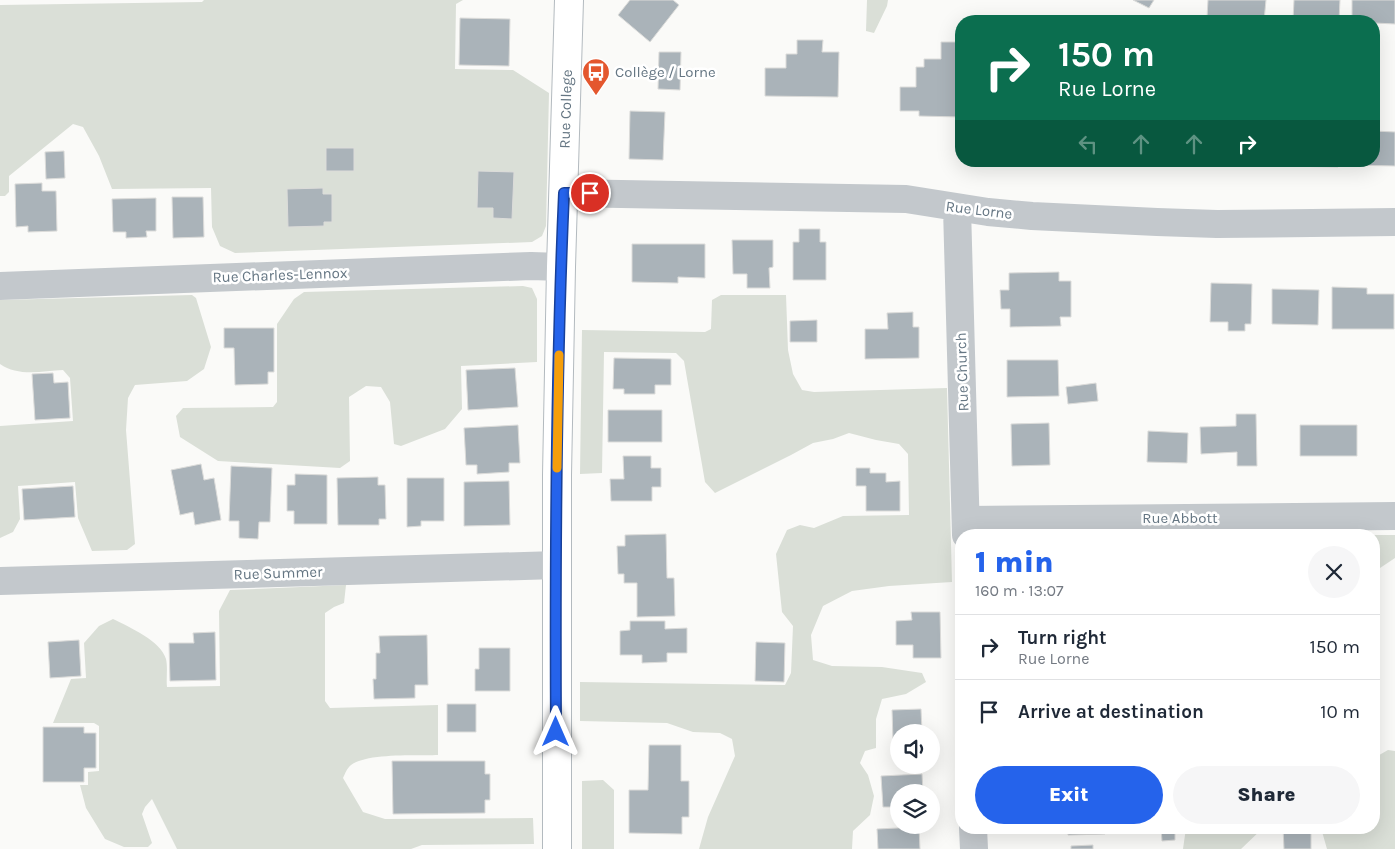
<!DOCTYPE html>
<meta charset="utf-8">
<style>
body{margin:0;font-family:Karla,sans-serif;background:#f6f6f7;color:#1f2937;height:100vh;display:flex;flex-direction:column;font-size:19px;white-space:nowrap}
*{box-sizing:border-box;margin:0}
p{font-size:16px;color:#747a83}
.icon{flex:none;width:28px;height:28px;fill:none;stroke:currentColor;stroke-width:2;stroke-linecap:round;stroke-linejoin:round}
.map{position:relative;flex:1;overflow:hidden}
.panel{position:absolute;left:955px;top:529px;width:425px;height:305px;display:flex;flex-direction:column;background:#fff;border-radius:20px;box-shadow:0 5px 20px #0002}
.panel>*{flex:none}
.guide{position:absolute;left:955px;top:15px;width:425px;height:152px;border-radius:20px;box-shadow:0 5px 20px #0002;background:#0b6e4f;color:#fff;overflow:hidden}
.controls{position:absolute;left:890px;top:724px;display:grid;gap:10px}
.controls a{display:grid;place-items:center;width:50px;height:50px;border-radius:50%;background:#fff;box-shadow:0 5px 20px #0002;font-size:25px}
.pin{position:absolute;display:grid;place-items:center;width:42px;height:42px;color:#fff;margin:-21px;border:2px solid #fff;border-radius:50%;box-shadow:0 1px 5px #0007}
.me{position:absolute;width:55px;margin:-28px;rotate:0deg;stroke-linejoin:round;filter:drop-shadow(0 0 4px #0008)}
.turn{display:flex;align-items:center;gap:18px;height:105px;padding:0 20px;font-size:22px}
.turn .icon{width:65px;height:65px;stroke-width:2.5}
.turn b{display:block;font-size:35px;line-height:42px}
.lanes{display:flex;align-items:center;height:48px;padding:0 20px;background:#0003;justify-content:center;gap:25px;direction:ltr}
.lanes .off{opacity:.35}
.round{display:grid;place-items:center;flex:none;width:52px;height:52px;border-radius:26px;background:#f6f6f7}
.summary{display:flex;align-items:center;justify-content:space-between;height:85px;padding:0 20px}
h1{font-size:30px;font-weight:800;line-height:38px;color:#2563eb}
.action{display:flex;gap:10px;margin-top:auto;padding:10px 20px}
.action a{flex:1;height:58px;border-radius:30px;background:#2563eb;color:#fff;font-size:20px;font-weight:800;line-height:58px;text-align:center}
.action a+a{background:#f6f6f7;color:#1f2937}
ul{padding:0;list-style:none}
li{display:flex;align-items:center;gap:15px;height:65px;padding:0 20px;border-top:1px solid #e0e1e3}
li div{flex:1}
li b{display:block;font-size:19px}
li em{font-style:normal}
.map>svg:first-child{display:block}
</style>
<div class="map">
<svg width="1395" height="849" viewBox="0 0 1395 849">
<rect width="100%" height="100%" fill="#fafaf8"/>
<path fill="#dadfd7" d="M204,0h259l-7,4 -1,65 58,1 36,23 -3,133 -4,10 -10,6 -297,11 -15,-7 -8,-19 -1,-39 -99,1 -13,-33 -16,-29 -10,-3 -64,52v16l-4,4h-5v-191l202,-3z
M867,0h21l-1,6 -13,27 -8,-2z
M523,286l9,2 5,11v63l-76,4 1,43 -17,20 -44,17 -7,-2 -4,-42 -9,-15 -15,-1 -17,11 1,64 -10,7 -122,-7 -38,-24 -4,-21 7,-8 90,-1 4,-5v-78l17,-25 10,-7z
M192,295l4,3 15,49 -7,22 -17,12 -52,4 -7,13 -2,32 9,114 -8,6 -35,1 -14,-33 -3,-36 -57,4 2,33 -7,13 -13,6v-112l73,-5 -3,-43 -7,-8c-20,1 -45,7 -63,-6v-64z
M721,295h65l2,55 5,24 9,16 12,2 133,-4 5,194 -63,4 -37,5 -29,15 -12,29 2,25 19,6 50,1 40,6 4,9 -20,12 -24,5 -6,20v29l-11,3 -5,12 8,12 6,21 -4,19 -17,16 -1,18h-153l9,-32 27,-61 -3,-17 -12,-6 -27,-1 -26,-9 -87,-2v-39l205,3 6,-12 2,-47 -11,-14 -6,-58 11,-24 13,-5 14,3 29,-12 66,-1 -1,-61 -9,-10 -23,-4 -27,-7 -16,6 -20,4 -22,12 -76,38 -10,-11 -21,-121 -8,-8 -72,-1 -2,121 -22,1 2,-144 123,2 6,-3 1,-29z
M1374,535h21v23l-21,14z
M346,585l-2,18 -10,4 -9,6v88l5,7 108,-3v50c-19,1 -76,-3 -89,12 -3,3 -4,7 -6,11l20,34 22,7 148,-1 1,26 -112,1 -11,4h-234l-25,-50 -7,8 -3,7 10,29 -4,4h-24l-19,-8 -19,-31 -6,-23h8v-13l11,-1v-45l-5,-3h-41l18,-44 15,-1 -2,-35 15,-17 14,-7c16,8 48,22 53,40 2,9 0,20 1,28l53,-1 -1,-75 11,-21z
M1388,750l7,1v98h-68l-6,-21h53v-70z
M603,780l11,10v59h-32v-68z
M1186,828h77l-22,21h-58z"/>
<path fill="#aab3b9" stroke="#dcdcda" d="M630,0h43l6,5 -29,37 -32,-27z
M1133,0h21l-5,8z
M1208,0h58l-2,21 -57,-3z
M1294,0h46l-1,21h-46z
M1352,0h43v24l-21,-1v-2h-22z
M460,18l50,1 -1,47 -50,-1z
M797,40h26l-1,12h17l-1,45 -73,-1v-28h21v-14h11z
M941,42h20v75l-42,-1v-5h-19v-24h16v-20h8v-8h17z
M659,52h22l-1,38 -22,-1z
M630,111l35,1 -2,48 -34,-1z
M1374,131l21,1v34l-46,-1 1,-4h24z
M326,148h28v23h-28z
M64,151l1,27 -19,1 -1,-27z
M1035,161h31v4l-31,1z
M1283,161h56l-1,6 -55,-1z
M478,171l36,1 -2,47 -19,-1v-10h-16z
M42,183v8h14l1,40 -29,1v-6l-12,1 -1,-43z
M323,188v6h9v28h-8v4l-36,1 -1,-38z
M172,197h31l1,40 -31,1z
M156,198v33h-10l1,6 -21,1v-6h-13l-1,-33z
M799,229h21v13h6v38h-33v-38h6z
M732,240h41v27l-4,1 1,20h-23v-14h-14z
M632,244h73v34l-27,-1v6l-46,-1z
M1059,272v9h12v36h-11l1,9 -51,1v-18h-9l-1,-19h9v-17z
M1211,283l41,1 -1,40h-6v7h-17v-9h-18z
M1332,287l35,1v6h27v35h-62z
M1272,289l47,1 -1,35 -46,-1z
M913,312v15h6v31l-54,1v-30h23l-1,-16z
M817,320v22h-27v-21z
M224,328h50v44h-6v12l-33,1 -1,-37h-10z
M614,358l57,1v26h-16v9h-31v-5h-11z
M1007,360h51l1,36 -52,1z
M515,368l3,39 -50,3 -2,-40z
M53,373l1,10 14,-1 2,36 -35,2 -3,-46z
M1096,383l2,18 -30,3 -2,-17z
M608,410h54v32h-54z
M1236,414h20l1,52h-20v-14l-36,2 -1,-27 36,-1z
M1049,423l1,42 -38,1 -1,-42z
M518,425l2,38h-11v9l-32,2v-9h-11l-2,-37z
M1300,425h57v31h-57z
M1148,431l40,2 -1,30 -40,-1z
M623,456h28v12h10v19h-9v14h-41l-1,-22h14z
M201,464l3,16 10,-2 7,42 -26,5 -2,-13 -13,3 -9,-45z
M231,466l41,2 -2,54h-11l-1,17 -19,-1v-17h-10z
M856,468h14v5h16v9l14,-1v30h-34v-25h-10z
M295,474l32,1v49h-33v-13h-7v-26h8z
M378,477v8h7l1,34h-7v6h-41l-1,-47z
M407,478h37v43h-23v5l-14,1z
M509,481l1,44 -46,1v-44z
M73,486l2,31 -51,3 -2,-31z
M666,534l1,44h7l1,38 -38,1v-34h-13v-9h-6l-1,-28h8v-11z
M911,612h29l1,46h-28v-13h-17v-24l16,-1z
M630,621h35v8l22,-1v25h-20v9l-25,1v-8h-22v-24l10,-1z
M215,632l1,48 -46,1 -1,-38h25l-1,-10z
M427,635l1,50h-13v13l-41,1 -1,-20h3v-26h4l-1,-17z
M79,640l2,36 -31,2 -2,-36z
M756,642l29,1 -1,39 -29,-1z
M479,648h31v43h-35v-22h4z
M447,704h29v28h-29z
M921,709l1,23h-23v8h-6l-1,-30z
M43,727h41v6h12v35h-12v14h-41z
M649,745h32v36h8v36h-7v17l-53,-1v-43h19z
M392,761h93v13h5v26h-5v13l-92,1z
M922,774l1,18h-24v15h-16l-2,-31z
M919,827l1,22h-42l-1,-20z
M1068,828h37v6l-37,1z
M1161,828h14v12l-13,1z
M1283,828h28v21h-27z
M1093,845v4h-22v-3z"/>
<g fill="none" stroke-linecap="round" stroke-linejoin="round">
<g stroke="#b3babf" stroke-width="30">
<g id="secondary">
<path id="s1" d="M557,849v-374l4,-208 8,-267"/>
</g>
</g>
<path stroke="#c3c8cc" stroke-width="28" d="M564,193l342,6 82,13 44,4 125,6 60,2 178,-2
M957,208l9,327
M0,286l531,-20 30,1
M966,520l429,-4
M0,581l557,-16
M973,828l1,21"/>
<use href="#secondary" stroke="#fff" stroke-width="28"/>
</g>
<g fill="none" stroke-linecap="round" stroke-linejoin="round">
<g stroke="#184099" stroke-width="12">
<path id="route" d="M556,732c-1,-179 0,-360 8,-539h26"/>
</g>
<use href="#route" stroke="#2563eb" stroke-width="9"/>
<path stroke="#f59e0b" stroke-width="9" d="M557,468l2,-113"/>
</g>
<defs>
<g id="bus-pin" transform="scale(1.4375)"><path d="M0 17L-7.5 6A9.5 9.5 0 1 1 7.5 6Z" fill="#e4572e" stroke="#fff"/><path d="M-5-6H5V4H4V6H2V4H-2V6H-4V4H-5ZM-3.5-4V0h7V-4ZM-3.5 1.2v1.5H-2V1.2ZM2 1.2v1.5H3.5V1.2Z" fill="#fff"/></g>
</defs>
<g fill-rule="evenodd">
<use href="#bus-pin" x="596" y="72"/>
</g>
<g text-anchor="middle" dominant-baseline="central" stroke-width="5" stroke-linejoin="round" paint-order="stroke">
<g font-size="15" fill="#657683" stroke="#fff" text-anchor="start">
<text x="615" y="72">Collège / Lorne</text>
</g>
<g font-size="15" fill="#657683" stroke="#fff">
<text stroke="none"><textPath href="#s1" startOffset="740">Rue College</textPath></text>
<text transform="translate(979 210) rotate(7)">Rue Lorne</text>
<text transform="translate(280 275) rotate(-2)">Rue Charles-Lennox</text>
<text transform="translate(962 372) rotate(-92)">Rue Church</text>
<text x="1180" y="518">Rue Abbott</text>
<text transform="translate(278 573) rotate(-2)">Rue Summer</text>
</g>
</g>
</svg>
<div class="controls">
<a><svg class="icon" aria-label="sound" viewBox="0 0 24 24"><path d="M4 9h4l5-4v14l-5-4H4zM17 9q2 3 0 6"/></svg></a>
<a><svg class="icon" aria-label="layers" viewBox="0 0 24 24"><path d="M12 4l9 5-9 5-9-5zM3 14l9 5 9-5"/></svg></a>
</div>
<div class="pin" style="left:590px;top:193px;background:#d93025"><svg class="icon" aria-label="arrive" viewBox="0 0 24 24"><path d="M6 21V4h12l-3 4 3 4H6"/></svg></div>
<svg class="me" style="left:556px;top:732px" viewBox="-20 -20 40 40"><path d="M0-17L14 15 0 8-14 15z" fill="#2563eb" stroke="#fff" stroke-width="4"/></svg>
<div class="guide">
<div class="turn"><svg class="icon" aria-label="right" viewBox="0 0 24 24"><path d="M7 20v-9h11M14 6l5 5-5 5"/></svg><div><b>150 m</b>Rue Lorne</div></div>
<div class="lanes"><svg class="icon off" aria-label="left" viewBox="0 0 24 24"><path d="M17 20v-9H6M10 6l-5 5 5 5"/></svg><svg class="icon off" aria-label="ahead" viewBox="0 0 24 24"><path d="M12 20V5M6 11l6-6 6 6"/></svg><svg class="icon off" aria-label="ahead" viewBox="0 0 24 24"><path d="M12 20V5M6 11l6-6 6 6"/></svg><svg class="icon" aria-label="right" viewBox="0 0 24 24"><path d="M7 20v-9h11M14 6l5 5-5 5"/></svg></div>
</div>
<section class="panel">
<div class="summary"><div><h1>1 min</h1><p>160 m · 13:07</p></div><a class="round"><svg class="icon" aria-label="close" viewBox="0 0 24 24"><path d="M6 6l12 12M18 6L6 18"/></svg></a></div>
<ul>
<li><svg class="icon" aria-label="right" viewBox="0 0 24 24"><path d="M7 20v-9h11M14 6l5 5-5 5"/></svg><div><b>Turn right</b><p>Rue Lorne</p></div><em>150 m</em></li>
<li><svg class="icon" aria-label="arrive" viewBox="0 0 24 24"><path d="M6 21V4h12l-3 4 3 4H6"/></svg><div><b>Arrive at destination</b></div><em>10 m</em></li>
</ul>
<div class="action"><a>Exit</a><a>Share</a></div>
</section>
</div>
